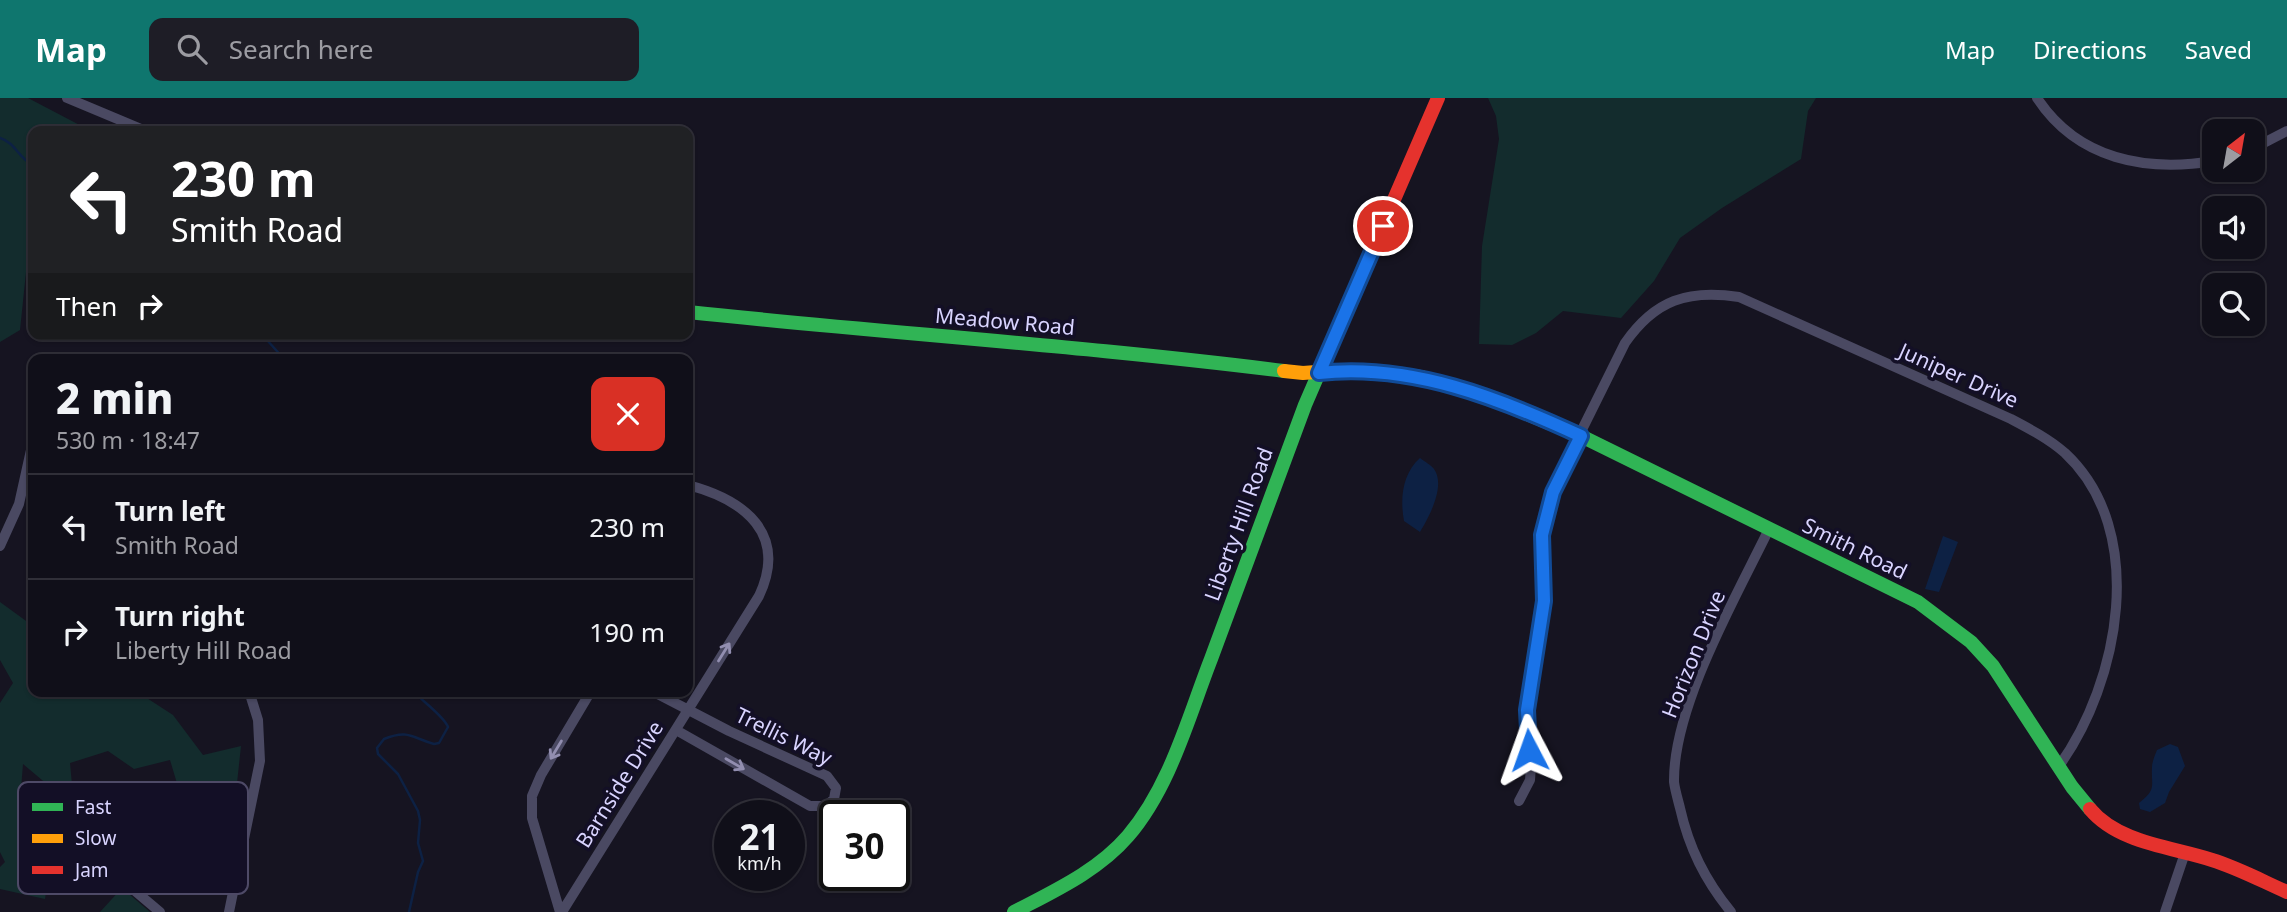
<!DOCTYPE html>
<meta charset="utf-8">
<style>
body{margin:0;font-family:"Noto Sans",sans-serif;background:#1e1d26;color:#f1f3f6;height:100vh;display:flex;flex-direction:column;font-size:26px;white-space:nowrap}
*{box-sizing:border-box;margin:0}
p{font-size:23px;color:#9c9ca2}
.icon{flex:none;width:38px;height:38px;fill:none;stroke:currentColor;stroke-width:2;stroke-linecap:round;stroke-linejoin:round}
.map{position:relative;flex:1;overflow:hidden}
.details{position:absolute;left:28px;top:256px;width:665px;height:343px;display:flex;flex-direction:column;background:#100f19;border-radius:14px;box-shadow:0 2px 5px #0004,0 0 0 2px #302f38}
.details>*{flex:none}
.top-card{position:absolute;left:28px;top:28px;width:665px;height:214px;border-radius:14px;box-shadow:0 2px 5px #0004,0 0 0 2px #302f38;background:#202124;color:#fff;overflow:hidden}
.needle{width:46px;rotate:31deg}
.controls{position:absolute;left:2202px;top:21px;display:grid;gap:14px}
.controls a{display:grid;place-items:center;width:63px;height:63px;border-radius:14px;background:#100f19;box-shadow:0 2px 5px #0004,0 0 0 2px #302f38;font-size:35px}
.speed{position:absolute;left:714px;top:702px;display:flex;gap:14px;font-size:35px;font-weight:700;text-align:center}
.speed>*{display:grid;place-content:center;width:91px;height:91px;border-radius:50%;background:#100f19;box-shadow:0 2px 5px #0004,0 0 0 2px #302f38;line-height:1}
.speed small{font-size:18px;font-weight:400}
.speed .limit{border:4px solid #111;border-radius:10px;background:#fff;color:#111}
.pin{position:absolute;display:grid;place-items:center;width:60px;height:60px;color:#fff;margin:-30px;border:4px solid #fff;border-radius:50%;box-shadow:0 2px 7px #0007}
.me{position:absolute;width:77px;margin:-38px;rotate:356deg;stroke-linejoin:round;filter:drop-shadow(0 0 5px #0008)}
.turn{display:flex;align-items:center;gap:24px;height:147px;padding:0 28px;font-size:32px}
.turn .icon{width:91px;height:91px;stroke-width:2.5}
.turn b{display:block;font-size:49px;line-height:60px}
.then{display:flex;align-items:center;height:66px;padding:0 28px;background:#0003;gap:14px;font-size:26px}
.round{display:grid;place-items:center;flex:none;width:74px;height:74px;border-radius:14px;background:#1e1d26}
.head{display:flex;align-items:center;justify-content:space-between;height:119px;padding:0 28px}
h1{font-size:42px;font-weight:800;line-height:52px}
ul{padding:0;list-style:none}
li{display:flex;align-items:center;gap:21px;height:105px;padding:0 28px;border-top:2px solid #302f38}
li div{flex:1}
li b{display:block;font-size:26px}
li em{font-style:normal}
header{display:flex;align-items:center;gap:42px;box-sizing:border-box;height:98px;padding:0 35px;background:#0f766e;color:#fff}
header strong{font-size:33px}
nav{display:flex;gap:38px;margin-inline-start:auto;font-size:24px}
.search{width:490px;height:63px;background:#1e1d26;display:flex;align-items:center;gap:18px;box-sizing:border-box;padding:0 24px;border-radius:14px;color:#9c9ca2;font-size:26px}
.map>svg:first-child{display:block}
</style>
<header>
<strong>Map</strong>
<div class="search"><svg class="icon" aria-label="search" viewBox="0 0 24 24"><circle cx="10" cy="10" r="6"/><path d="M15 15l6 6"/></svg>Search here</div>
<nav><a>Map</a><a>Directions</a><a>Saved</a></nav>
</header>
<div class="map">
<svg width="2287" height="814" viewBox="0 0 2287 814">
<rect width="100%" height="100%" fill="#161421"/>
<path fill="#132c2d" d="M0,0h28l63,33h-58v74l-13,125 -20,12z
M1488,0h328l-8,13 -7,48 -79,49 -42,30 -26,43 -33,37 -58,-7 -27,22 -24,12 -33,-1 3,-98 17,-107 -3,-23z
M0,504l33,24v65h103l37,24 30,40 38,-9 -6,56 -56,-12 -9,-30 -36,9 -26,-18 -38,12 4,44 -51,-43 -5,63 33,34 -6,38 -45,-10v-22l5,-5 -5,-10v-149l13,-20 -13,-23z
M122,790l28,24h-50z"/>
<path fill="#0d2144" d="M1420,360c4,3 11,7 14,11 12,17 -5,48 -14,63l-16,-11c-4,-22 -2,-47 16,-63z
M1943,438l15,6 -19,50 -14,-3z
M2170,646l8,3 7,19 -16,26 -4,11 -15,9 -10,-3 -1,-6c18,-14 12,-16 13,-36 0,-5 3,-12 5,-17z"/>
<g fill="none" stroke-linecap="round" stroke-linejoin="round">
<path stroke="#0d2144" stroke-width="2.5" d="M0,40c16,5 18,20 33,27
M267,236v6l17,19
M409,814l9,-40 5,-11 -5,-18 2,-23 -2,-9 -20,-37 -20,-20 -1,-6 7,-9c25,-10 28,-1 50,5l5,-1 9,-16c-4,-11 -26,-26 -35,-36"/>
<path stroke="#4a4962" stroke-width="10" d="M67,0l79,33
M2037,0c41,62 109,74 177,63
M2252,51l35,-18
M0,448l19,-42 14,-63
M652,593l77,40 98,45 9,12 -2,11 -8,7h-16l-134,-76
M1519,703l11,-21 1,-14 -4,-55 15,-88 3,-44 -3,-44 4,-22 15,-41 64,-129c30,-43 63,-54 114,-46l272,122c19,10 38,20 54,34 84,78 54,230 -6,313
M80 735a17 17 0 1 1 34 0a17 17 0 1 1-34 0Z
M105,750l23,37 32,27
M229,814l31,-151 -2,-41 -9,-29
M560,814l-28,-94v-22l9,-21 50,-84
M562,814l197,-316c29,-62 -14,-96 -71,-111
M1731,814c-26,-32 -42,-64 -51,-104 -2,-8 -5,-18 -6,-26 -1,-76 62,-185 95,-253
M2165,814l20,-59"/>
<path stroke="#30b455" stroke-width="14" d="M688,214c198,21 397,34 596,59
M1549,325l32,13 337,166 53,40 22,24 79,121 18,22
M1014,814c40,-21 84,-41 114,-76 42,-49 60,-118 83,-177 31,-85 63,-169 94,-254l16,-37"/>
<path stroke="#ff9f0a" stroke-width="14" d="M1284,273l19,2 39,-3 79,7 63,19 65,27"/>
<path stroke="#e5322d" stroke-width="14" d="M1321,270l117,-270
M2090,711c28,34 82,38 122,51 26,8 50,21 75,32"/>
</g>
<defs><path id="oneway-shaft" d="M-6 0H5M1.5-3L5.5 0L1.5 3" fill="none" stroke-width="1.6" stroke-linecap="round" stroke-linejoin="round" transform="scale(1.75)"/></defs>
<g stroke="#928eb0">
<use href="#oneway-shaft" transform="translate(724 554) rotate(-58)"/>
<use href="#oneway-shaft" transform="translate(556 652) rotate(121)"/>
<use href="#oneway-shaft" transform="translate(735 666) rotate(30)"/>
</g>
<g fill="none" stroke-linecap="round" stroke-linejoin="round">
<g stroke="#114b97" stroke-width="18">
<path id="route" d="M1383,128l-64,147c92,-10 180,25 262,63l-28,56 -11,43 2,66 -17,109 2,40"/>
</g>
<use href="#route" stroke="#1a73e8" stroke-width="12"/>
</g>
<g text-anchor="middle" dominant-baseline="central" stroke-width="7" stroke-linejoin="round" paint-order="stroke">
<g font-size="21" fill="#d9d4ff" stroke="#130f26">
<text transform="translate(1005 223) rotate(5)">Meadow Road</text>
<text transform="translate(1959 277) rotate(24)">Juniper Drive</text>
<text transform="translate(1238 426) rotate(-70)">Liberty Hill Road</text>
<text transform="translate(1855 450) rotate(26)">Smith Road</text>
<text transform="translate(1693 556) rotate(-68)">Horizon Drive</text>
<text transform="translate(784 638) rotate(26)">Trellis Way</text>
<text transform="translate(619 686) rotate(-58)">Barnside Drive</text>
</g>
</g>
<rect x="18" y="684" width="230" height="112" rx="10" fill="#130f26" stroke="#4e4a67" stroke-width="2"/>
<rect x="32" y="705" width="31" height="8" fill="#30b455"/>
<rect x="32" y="736" width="31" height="9" fill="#ff9f0a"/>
<rect x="32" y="768" width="31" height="8" fill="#e5322d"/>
<g font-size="19" fill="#d9d4ff">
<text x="75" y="716">Fast</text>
<text x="75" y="747">Slow</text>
<text x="75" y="779">Jam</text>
</g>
</svg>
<div class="controls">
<a><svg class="needle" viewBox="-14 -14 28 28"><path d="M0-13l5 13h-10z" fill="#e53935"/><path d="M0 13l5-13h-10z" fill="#9c9ca2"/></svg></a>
<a><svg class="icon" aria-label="sound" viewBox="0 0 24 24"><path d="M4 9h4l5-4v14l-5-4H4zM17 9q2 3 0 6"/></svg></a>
<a><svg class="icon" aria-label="search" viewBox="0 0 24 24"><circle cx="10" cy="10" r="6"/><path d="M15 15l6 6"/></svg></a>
</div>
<div class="speed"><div>21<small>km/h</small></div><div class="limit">30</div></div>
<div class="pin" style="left:1383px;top:128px;background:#d93025"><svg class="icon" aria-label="arrive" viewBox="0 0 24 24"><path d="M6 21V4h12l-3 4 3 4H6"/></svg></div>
<svg class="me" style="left:1529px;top:652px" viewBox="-20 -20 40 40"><path d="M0-17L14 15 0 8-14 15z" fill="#1a73e8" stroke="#fff" stroke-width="4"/></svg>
<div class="top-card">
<div class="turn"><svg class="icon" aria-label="left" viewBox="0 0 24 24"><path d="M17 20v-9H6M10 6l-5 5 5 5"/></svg><div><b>230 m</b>Smith Road</div></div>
<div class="then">Then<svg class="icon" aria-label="right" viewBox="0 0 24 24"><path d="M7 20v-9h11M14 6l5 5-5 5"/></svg></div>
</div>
<section class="details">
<div class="head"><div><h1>2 min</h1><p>530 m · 18:47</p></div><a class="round" style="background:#d93025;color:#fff"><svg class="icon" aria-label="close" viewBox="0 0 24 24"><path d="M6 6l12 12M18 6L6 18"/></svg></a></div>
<ul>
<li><svg class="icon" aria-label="left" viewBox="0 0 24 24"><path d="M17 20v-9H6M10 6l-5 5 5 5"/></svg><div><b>Turn left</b><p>Smith Road</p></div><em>230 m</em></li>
<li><svg class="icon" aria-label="right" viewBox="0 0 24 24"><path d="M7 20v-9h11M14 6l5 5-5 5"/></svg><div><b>Turn right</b><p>Liberty Hill Road</p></div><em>190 m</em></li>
</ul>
</section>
</div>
